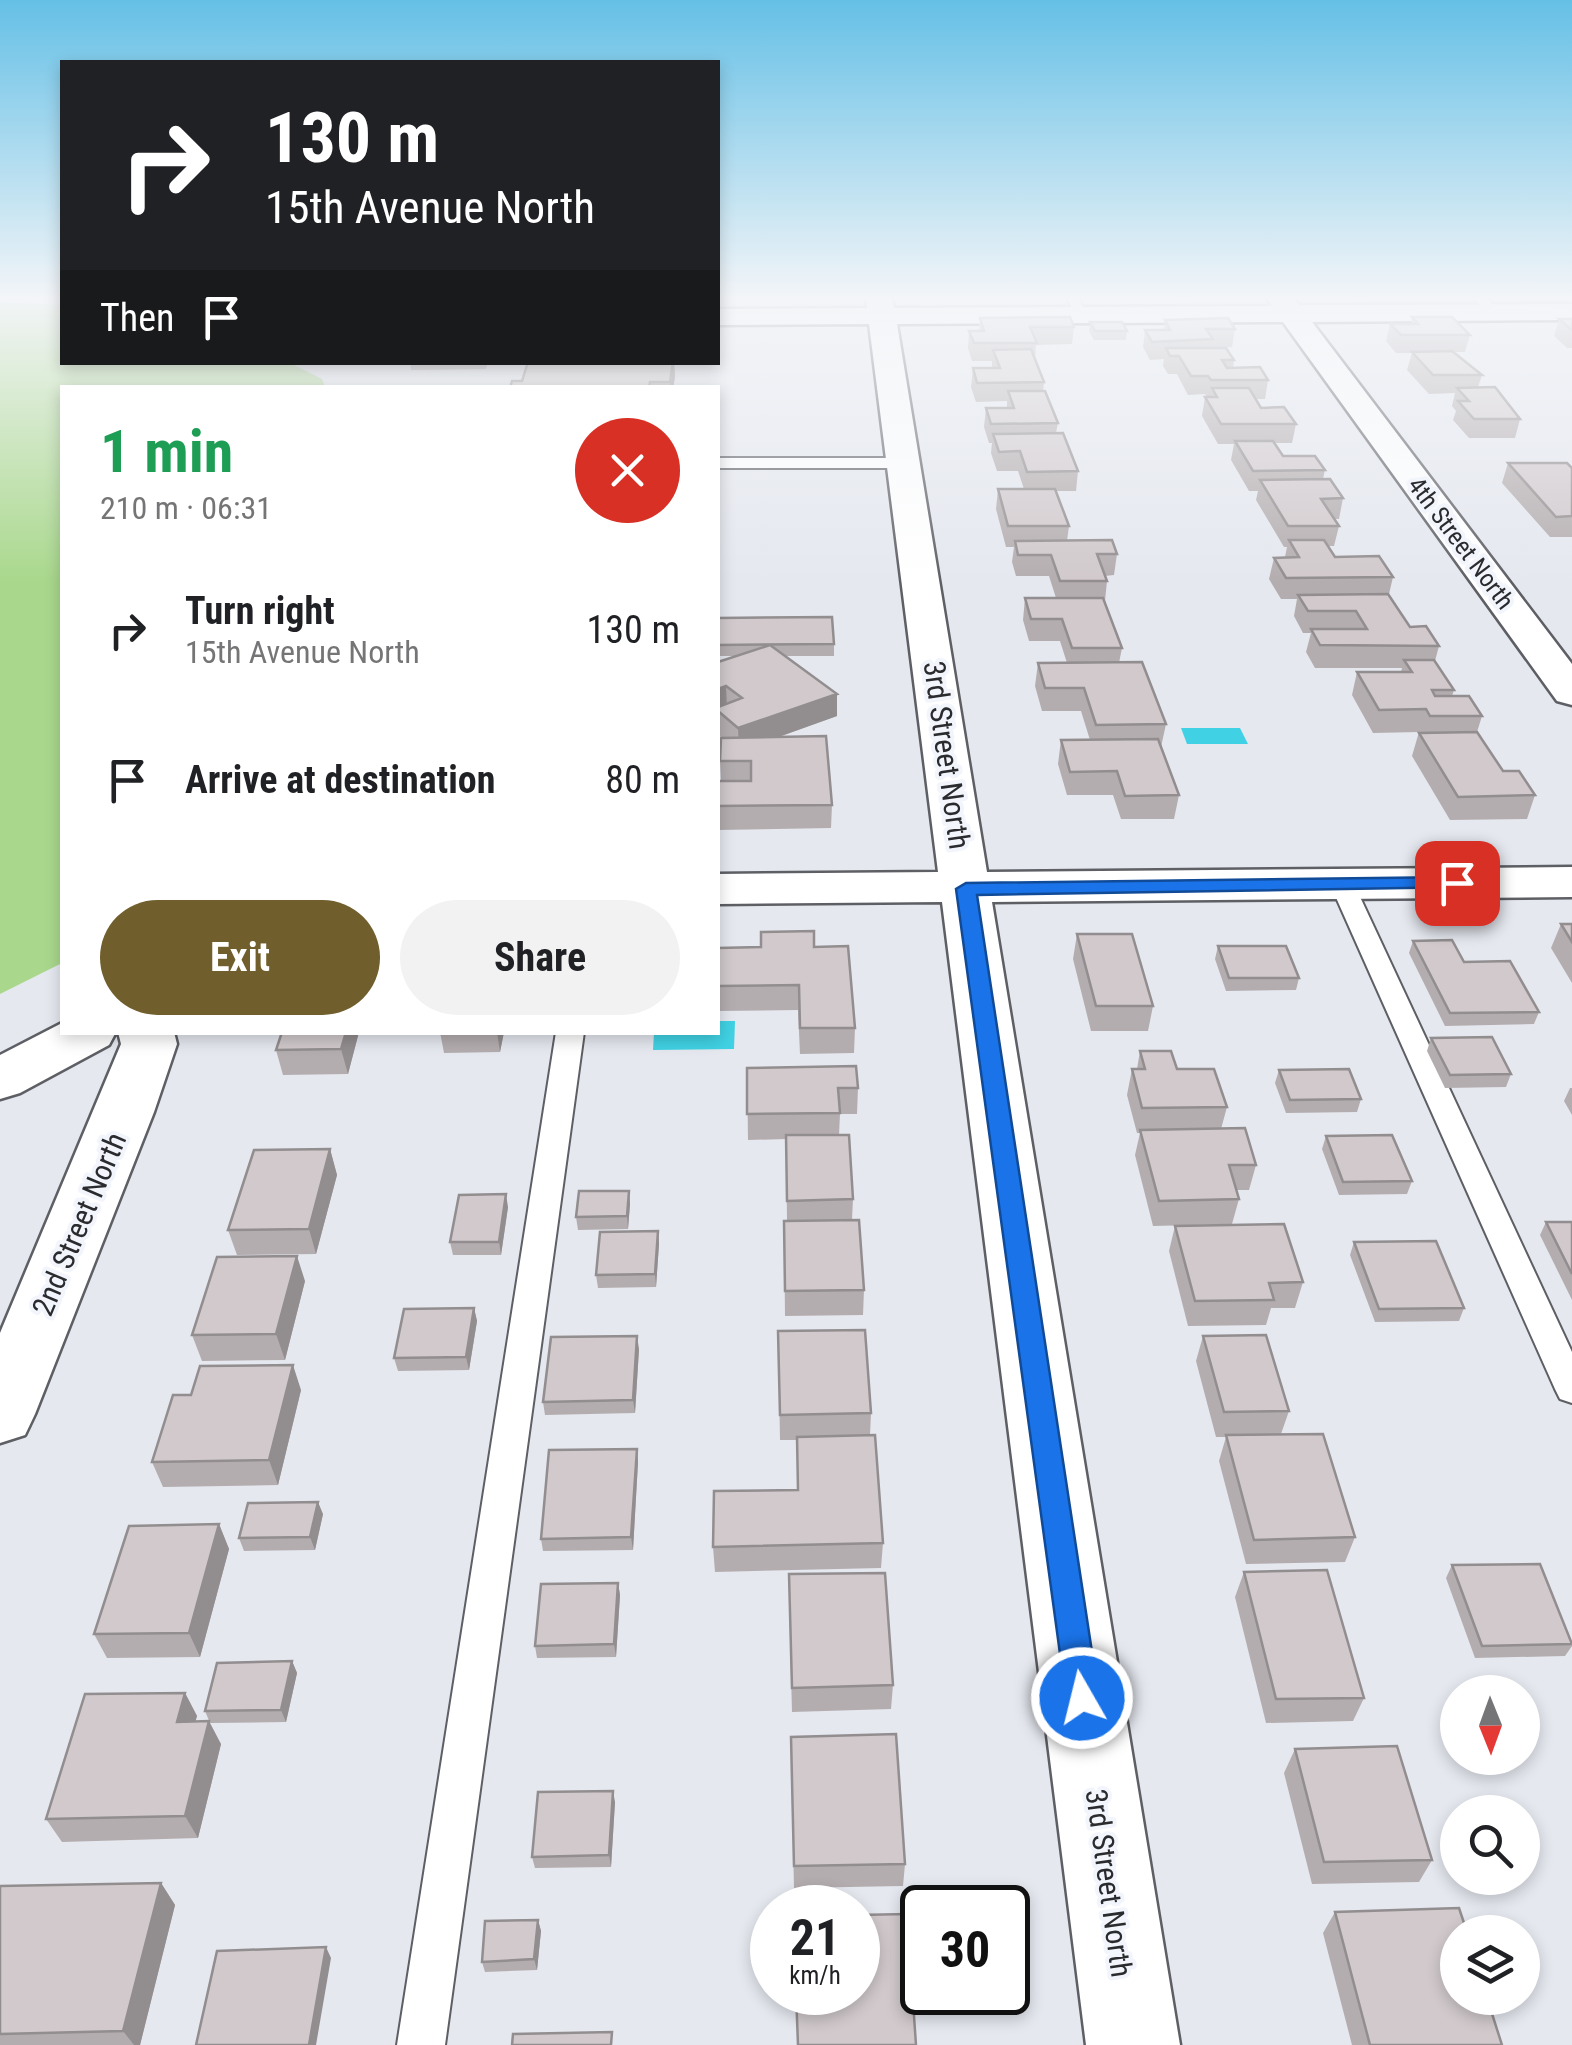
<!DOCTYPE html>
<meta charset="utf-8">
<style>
body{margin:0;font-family:"Roboto Condensed",sans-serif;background:#f2f2f2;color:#202124;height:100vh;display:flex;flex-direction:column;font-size:38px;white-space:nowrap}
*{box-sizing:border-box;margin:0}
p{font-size:32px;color:#757577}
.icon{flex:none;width:55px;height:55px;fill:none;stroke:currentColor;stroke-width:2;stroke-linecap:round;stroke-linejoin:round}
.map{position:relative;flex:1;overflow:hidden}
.panel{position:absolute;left:60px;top:385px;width:660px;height:650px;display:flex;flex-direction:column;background:#fff;border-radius:0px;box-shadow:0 5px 15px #0003}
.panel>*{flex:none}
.guide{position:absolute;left:60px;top:60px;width:660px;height:305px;border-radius:0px;box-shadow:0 5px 15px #0003;background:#202124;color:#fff;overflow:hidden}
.needle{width:65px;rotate:179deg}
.controls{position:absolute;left:1440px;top:1675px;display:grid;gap:20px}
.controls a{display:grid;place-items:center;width:100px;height:100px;border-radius:50%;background:#fff;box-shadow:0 5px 15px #0003;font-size:50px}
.speed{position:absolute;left:750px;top:1885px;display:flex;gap:20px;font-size:50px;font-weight:700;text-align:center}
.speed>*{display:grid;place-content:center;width:130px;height:130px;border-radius:50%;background:#fff;box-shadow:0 5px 15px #0003;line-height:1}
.speed small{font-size:25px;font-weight:400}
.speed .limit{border:5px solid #111;border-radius:15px;background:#fff;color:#111}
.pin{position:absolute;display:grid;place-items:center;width:85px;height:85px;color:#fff;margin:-42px;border-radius:20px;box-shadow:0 5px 15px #0006}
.me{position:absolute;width:110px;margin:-55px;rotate:352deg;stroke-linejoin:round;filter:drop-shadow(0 0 8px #0008)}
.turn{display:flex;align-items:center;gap:35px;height:210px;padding:0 40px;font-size:45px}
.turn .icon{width:130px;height:130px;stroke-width:2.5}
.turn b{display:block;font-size:70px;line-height:85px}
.then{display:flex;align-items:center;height:95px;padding:0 40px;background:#0003;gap:20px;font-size:38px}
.round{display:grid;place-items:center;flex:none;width:105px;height:105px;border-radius:52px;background:#f2f2f2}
.summary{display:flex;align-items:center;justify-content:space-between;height:170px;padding:0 40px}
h1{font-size:60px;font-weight:700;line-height:75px;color:#1e9e55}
.action{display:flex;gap:20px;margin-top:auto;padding:20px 40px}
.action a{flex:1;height:115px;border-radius:60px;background:#705e2c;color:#fff;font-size:40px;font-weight:700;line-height:115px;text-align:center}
.action a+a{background:#f2f2f2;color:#202124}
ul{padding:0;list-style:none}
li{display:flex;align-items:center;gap:30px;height:150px;padding:0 40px}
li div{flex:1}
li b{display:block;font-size:38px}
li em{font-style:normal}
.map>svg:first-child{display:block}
</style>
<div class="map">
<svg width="1572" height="2045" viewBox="0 0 1572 2045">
<rect width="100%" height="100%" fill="#e5e8ef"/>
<path fill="#a9d88c" d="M0,302l62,3v57l228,1 32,16 3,8 -263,1v575l-62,31z"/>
<path fill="#40d2e4" d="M1240,728l8,16h-61l-6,-16z
M718,1021h17l-1,28 -81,1 1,-17 64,-1z"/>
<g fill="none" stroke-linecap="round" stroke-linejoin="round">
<g stroke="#5d5f65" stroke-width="4">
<path id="service" d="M1067,297h12l7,21h-10z
M1472,297h13l16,15 -12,3z
M718,458h188l8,5 -8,5h-188z
M1342,877l12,7 218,468v51l-12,-4 -5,-10 -225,-505z
M556,1032h28l-139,1013h-48z"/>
</g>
<g stroke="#5d5f65" stroke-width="5">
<path id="minor" d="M866,297h26l2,11 378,-2 -6,-9h26l7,8 273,-1v16l-260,2 260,342v41l-15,-4 -274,-379 -386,2 90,548 585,-5v30l-580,5 188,1143h-94l-144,-1143 -224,2v-30l220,-2 -69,-548 -151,1v-16l149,-1z
M62,1023v9h54l-7,13 -89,48 -20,6v-44z
M118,1032h56l3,12 -23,68 -119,302 -10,21 -25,8v-110l121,-289z"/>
</g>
<use href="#service" fill="#fff" fill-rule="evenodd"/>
<use href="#minor" fill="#fff" fill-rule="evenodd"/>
</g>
<path fill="#b4adaf" d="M726,297h66v2h-66z
M952,297h27l-1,1h-25z
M1412,317l58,18 -5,17h-12l29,23 -4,12 42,32 -5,19h-46l-16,-18 3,-9 -4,-5 3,-13 -26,1 -22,-24 5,-17h-16l-10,-12 4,-17h21z
M980,318l94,9 -2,17 -36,1 -1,15 9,22 -1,9 15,32 -2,10 22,38 -2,20h-20l13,35 -2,15 50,13 -3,21 -9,1 2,5 -2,20 17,47 -3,15 47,61 -5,23 18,48 -5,24h-53l-8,-24h-46l-9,-31 3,-24h29l-9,-29h-39l-7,-25 3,-23h29l-7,-22h-31l-6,-21 2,-22h31l-7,-22h-33l-4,-14 2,-15h-8l-10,-38 2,-20h26l-6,-18h-21l-6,-18 1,-10h-3l-5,-16 2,-19h21v-7l-31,1 -5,-15 2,-19h19v-7h-20l-4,-13 1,-17h10z
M1559,319h13v29h-5l-13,-12z
M1165,320l70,9 -3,18 -21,1 23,12 -1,8 35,12 -3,19h-9l5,9 35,16 -4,19h-17l8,13 42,14 -2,9 20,19 -4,21h-5l5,7 -5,20h-5l6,11 58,20 -4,17 21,33 29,19 -4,15 19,29 -2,6 30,20 -5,16 26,39 32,24 -8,24 -77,1 -38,-64 7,-24 -46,1 -21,-38 5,-23h44l1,-4h-87l-9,-16 5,-19h-8l-9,-17 3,-17h-16l-12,-20 5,-21 11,-1 2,-10h-3l-28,-47 2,-9h-9l-18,-31 3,-16h-16l-16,-28 3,-19h2l-2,-3 -17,1 -11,-21h-9l-5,-8 1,-7 -14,1 -7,-13 2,-17h19z
M1090,322l37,9 -1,9h-32l-5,-9z
M410,362h78l-2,7 -75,1z
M674,362l1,15 -2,11h-163l12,-7z
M1508,463l64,5v69h-22l-48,-54z
M718,618l116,26v12h-50l53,38v22l-58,21 53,68 -1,23 -113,2v-24l3,-25 -1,-20 2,-23 -4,-4v-72l19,-6h-19z
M1561,924h11v59l-21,-35z
M1077,934l76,72 -5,25h-57l-18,-72z
M1413,941l51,21 75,50 -5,12 -89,2 -36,-73z
M1218,946l81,32 -3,12 -70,1 -11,-32z
M814,947l41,81 -1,25 -54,1 -2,-44 -80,1v-63z
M282,1032h77l-11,42 -65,1 -7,-25z
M440,1032h64l-4,20 -56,1z
M1431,1038l80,36 -5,13 -61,1 -18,-37z
M1140,1051l37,18 50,38 -6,22 35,36 -7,25h-12l2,9 -7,25 -79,2 -18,-71 5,-22h-3l-10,-38 5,-26h5z
M747,1068l111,20 -1,26h-17l-1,21 14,64 -1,21 12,70 -1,25 -78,1 -1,-95h3l-1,-82 -38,1z
M1279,1070l82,29 -4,13 -71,1 -11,-30z
M1570,1088h2v27l-8,-14z
M1326,1136l86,45 -5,13 -68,1 -17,-46z
M330,1149l7,26 -21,79 -79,1 -9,-25z
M629,1191l1,13 -2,25 -50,1 -2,-13z
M508,1207l-7,48h-48l-3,-13z
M1546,1222h26v78l-32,-65z
M1175,1226l128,56 -8,26h-24l-5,17 -78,1 -19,-75z
M658,1231l1,13 -3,43 -58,1 -2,-13z
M1354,1242l110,66 -5,13 -84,1 -25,-67z
M305,1281l-20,79 -83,1 -10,-26z
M474,1308l3,13 -8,49 -71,1 -4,-13z
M778,1331l93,82 -1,22 13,108 -2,25 -166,4 -2,-25 84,-57v-50h-17z
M1203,1336l86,75 -8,23 74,103 -10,25 -99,2 -27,-103 7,-24h-10l-20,-76z
M639,1349l-4,64 -90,2 -2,-13z
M301,1390l-23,95 -115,2 -11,-25z
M637,1449l1,13 -5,88 -90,1 -2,-12z
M323,1514l-8,36 -71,1 -5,-13z
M219,1524l10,25 -29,108 -93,1 -13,-24z
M1452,1565l120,76v5l-7,10 -90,2 -29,-80z
M1244,1572l120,126 -11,23 -87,2 -31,-126z
M618,1583l2,12 -4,62 -79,1 -2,-12z
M789,1599l104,86 -2,24 -99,3z
M292,1661l5,12 -11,49 -76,1 -5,-12z
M185,1693l12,23 -2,5 26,23 -23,94 -136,4 -16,-23z
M1295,1749l137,111 -13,22 -107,2 -28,-111z
M791,1760l114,104 -2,22 -109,2z
M615,1802l-4,65 -76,1 -3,-11z
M161,1883l14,22 -35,140h-140v-159z
M1335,1912l167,133h-150l-29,-112z
M538,1920l3,11 -4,39 -52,2 -3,-10z"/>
<path fill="#928d8f" d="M674,362l1,15 -2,11h-3z
M726,686l1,23 -9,2v-22z
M837,694v22l-98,35 -1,-23z
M346,1032h13l-11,42 -7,-25z
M497,1032h7l-4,20z
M330,1149l7,26 -21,79 -7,-25z
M629,1191l1,13 -2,25 -1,-13z
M506,1194l2,13 -7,48 -2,-13z
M658,1231l1,13 -3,43 -1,-13z
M297,1256l8,25 -20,79 -9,-26z
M474,1308l3,13 -8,49 -3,-13z
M637,1336l2,13 -4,64 -2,-13z
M293,1365l8,25 -23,95 -9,-25z
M637,1449l1,13 -5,88 -2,-13z
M318,1502l5,12 -8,36 -5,-13z
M219,1524l10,25 -29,108 -11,-24z
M618,1583l2,12 -4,62 -2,-13z
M292,1661l5,12 -11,49 -5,-12z
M185,1693l12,23 -8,29 -12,-23z
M209,1721l12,23 -23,94 -13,-22z
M613,1791l2,11 -4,65 -2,-12z
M161,1883l14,22 -35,140h-6l-11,-14z
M538,1920l3,11 -4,39 -3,-11z
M326,1947l5,11 -15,87h-7z"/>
<path fill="#d1c9cc" stroke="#928d8f" stroke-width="2.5" d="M1070,317l4,10h-44l7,16h-63l-5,-12h15l-4,-13z
M1412,317h40l18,18h-69l-11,-11h28z
M1228,318l7,11h-29l7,10 -61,3 -7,-12h25l-5,-10z
M1559,319h13v11z
M1090,322h32l5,9h-32z
M1166,348h60l8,12h-12l5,8 33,-1 8,13h-57l-3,-4h-17l-12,-20h-9z
M1031,349l13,33 -67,1 -4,-15h27l-7,-18z
M1452,351l30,24h-49l-21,-23z
M528,362h145l-3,20h-20l-1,6h-139l2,-7h10z
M1495,387l25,32h-46l-16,-18h11l-12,-13z
M1212,388h37l12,20 23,-1 12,17h-75l-16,-27h12z
M1008,391h37l13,32 -67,1 -5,-16h28z
M1063,433l15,38 -51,1 -7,-21 -21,1 -6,-18z
M1235,441h38l10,15h32l10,14 -72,1z
M1508,463h59l5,5v48l-16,1z
M1330,479l13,19 -22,1 18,27h-51l-28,-46z
M998,489h57l14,37h-61z
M1112,540l5,14h-20l10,27h-47l-9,-26h-33l-3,-14z
M1289,540h35l11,17 44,-1 14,21 -107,1 -12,-20 25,-1z
M1388,594l22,33 16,-1 13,20 -119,-1 -9,-16h56l-11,-18h-48l-10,-16z
M1025,598h78l19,50h-50l-10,-29h-31z
M832,617l2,27 -116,1v-27z
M770,645l67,49 -99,34 -20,-17v-4l24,-9 -16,-12 -8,3v-27z
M1404,660h30l20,30h-22l3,6h34l13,20h-52l-4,-7 -47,1 -22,-38h55z
M1142,662l24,62 -70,1 -12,-37h-39l-7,-25z
M1477,732l26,39h16l16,24 -77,2 -39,-64z
M826,736l6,69 -114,1v-25h33v-20h-31l1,-23z
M1158,739l21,56 -54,1 -8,-25 -47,1 -9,-32z
M1561,924h11v18z
M814,931v16l34,-1 7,82h-55l-1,-43 -81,1v-38l43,-1v-15z
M1077,934h55l21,72h-57z
M1452,940l12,22 46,-1 29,51 -89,1 -37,-72z
M1218,946h68l13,32h-70z
M282,1032h64l-5,17 -65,1z
M1492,1037l19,37 -61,1 -19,-37z
M1140,1051h31l6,18h37l13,38 -85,1 -10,-39h13z
M856,1066l2,22h-20l2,25 -93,1v-46z
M1349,1069l12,30 -71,1 -11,-30z
M1245,1128l11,37h-27l10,34 -80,2 -19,-71z
M786,1135h63l4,64 -66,2z
M1392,1135l20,46 -69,1 -17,-46z
M330,1149l-21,80 -81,1 26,-80z
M579,1191h50l-2,25 -51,1z
M506,1194l-7,48h-49l9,-47z
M859,1220l5,70 -79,1 -1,-70z
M1546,1222h26v52z
M1284,1224l19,58 -34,1 5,17 -79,1 -20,-75z
M658,1231l-3,43 -59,1 4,-43z
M1436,1241l28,67 -85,1 -25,-67z
M297,1256l-21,78 -84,1 25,-78z
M474,1308l-8,49 -72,1 10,-49z
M865,1330l6,83 -91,2 -2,-84z
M1266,1335l23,76 -65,1 -21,-76z
M637,1336l-4,64 -90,2 8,-65z
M293,1365l-24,95 -117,2 21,-67h18l9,-29z
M1323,1434l32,103 -101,3 -28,-105z
M875,1435l8,108 -170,4 1,-56 84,-1 -1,-53z
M637,1449l-6,88 -90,2 8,-89z
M318,1502l-8,35 -71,1 9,-35z
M219,1524l-30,109 -95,1 35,-108z
M1540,1564l32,80 -90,2 -30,-81z
M1327,1570l37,128 -88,1 -32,-127z
M885,1573l8,112 -101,3 -3,-114z
M618,1583l-4,61 -79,2 6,-62z
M292,1661l-11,49 -76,1 12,-48z
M185,1693l-8,29 32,-1 -24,95 -139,3 39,-125z
M896,1734l9,130 -111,2 -3,-129z
M1397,1746l35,114 -108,2 -29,-113z
M613,1791l-4,64 -77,2 6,-65z
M161,1883l-38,148 -123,3v-148z
M1459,1908l8,24h-9v66h29l15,47h-132l-35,-133z
M907,1914l9,131h-118l-2,-53h62v-77z
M538,1920l-4,39 -52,3 3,-41z
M326,1947l-17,98h-113l21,-94z
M612,2032l-1,13h-99l1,-11z"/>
<linearGradient id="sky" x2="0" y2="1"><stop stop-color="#65c0e6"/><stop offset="0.51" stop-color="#f3f5f8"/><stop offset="1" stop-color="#f3f5f8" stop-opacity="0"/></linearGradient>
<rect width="1572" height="583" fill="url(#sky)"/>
<path fill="#1a73e8" stroke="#114b97" stroke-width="2.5" d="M1457,877l10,6 -3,4 -487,8 122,803 -5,11 -12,5 -11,-5 -5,-11 -110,-809 10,-6z"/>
<g text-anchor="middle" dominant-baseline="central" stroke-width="8" stroke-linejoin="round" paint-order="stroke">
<g font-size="25" fill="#2a2b2e" stroke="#f2f5fc">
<text transform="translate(1461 543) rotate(53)">4th Street North</text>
</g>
<g font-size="30" fill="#2a2b2e" stroke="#f2f5fc">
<text transform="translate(947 755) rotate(82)">3rd Street North</text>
<text transform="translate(79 1224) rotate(-67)">2nd Street North</text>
<text transform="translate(1109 1883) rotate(82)">3rd Street North</text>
</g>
</g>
</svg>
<div class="controls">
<a><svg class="needle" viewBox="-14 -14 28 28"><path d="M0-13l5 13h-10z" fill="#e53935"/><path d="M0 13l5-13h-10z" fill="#757577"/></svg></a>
<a><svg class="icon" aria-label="search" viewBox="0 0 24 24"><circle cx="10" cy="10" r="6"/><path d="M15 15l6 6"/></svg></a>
<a><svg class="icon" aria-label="layers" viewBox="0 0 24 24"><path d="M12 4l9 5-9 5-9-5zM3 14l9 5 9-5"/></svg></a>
</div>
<div class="speed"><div>21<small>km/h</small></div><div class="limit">30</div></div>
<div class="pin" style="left:1457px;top:883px;background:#d93025"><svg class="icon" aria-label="arrive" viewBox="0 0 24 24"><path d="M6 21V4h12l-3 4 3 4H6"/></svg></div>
<svg class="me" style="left:1082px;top:1698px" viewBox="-20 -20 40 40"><circle r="17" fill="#1a73e8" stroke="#fff" stroke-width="3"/><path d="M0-11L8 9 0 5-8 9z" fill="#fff"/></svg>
<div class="guide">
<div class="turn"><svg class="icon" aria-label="right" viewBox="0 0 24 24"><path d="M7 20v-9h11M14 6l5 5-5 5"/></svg><div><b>130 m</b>15th Avenue North</div></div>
<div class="then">Then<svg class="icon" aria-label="arrive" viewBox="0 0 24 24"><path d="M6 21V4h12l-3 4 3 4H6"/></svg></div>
</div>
<section class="panel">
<div class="summary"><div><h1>1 min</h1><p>210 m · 06:31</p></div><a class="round" style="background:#d93025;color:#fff"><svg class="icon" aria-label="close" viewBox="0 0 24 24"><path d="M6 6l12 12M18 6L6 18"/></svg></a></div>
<ul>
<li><svg class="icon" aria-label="right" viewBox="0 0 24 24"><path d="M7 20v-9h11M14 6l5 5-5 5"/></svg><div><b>Turn right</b><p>15th Avenue North</p></div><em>130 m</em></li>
<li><svg class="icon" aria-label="arrive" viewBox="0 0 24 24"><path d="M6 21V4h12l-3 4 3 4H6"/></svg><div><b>Arrive at destination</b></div><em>80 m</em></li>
</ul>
<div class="action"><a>Exit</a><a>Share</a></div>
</section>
</div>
